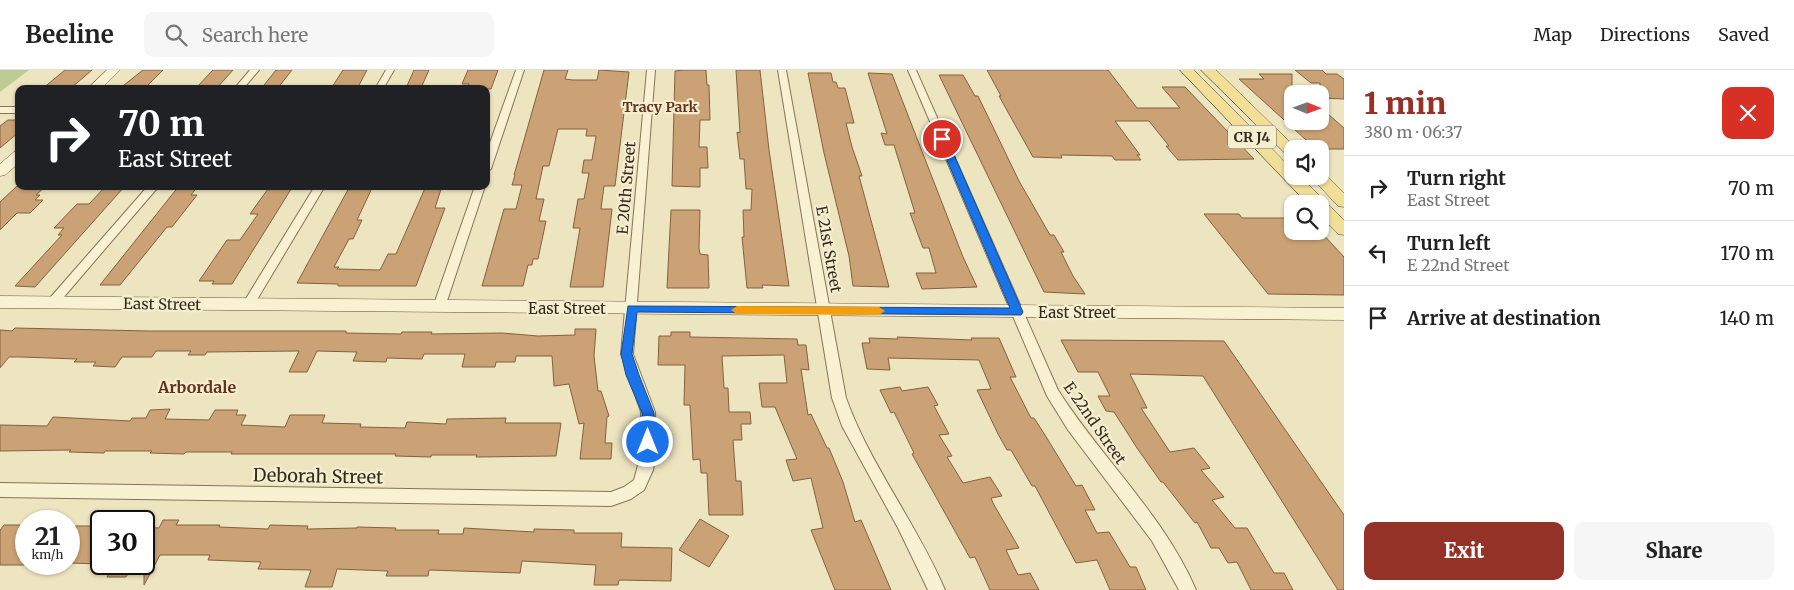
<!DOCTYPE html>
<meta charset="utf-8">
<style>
body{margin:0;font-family:Merriweather,serif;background:#f6f6f6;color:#222;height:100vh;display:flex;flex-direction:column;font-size:19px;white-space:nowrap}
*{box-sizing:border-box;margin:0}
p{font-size:16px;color:#767676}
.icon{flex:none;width:28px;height:28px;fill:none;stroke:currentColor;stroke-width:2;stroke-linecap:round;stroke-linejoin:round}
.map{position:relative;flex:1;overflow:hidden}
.sheet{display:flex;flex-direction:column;background:#fff;width:450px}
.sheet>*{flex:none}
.banner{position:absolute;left:15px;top:15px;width:475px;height:105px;border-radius:10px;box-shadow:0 1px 4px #0004;background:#202124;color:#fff;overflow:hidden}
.needle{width:32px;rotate:91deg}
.buttons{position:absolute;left:1284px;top:15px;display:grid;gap:10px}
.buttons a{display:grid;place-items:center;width:45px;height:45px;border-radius:10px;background:#fff;box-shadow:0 1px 4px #0004;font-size:25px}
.speed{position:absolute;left:15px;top:440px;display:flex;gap:10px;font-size:25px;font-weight:700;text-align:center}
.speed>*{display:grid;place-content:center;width:65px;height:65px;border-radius:50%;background:#fff;box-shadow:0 1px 4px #0004;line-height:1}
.speed small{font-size:12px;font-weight:400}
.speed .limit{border:2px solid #111;border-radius:8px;background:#fff;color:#111}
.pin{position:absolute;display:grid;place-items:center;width:42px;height:42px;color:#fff;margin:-21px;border:2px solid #fff;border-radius:50%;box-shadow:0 1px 5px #0007}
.me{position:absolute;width:55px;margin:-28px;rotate:0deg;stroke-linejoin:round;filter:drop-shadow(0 0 4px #0008)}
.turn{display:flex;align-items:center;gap:18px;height:105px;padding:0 20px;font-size:22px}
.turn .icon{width:65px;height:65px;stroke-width:2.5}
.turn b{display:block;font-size:35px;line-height:42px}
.round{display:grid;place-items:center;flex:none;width:52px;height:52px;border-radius:10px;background:#f6f6f6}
.head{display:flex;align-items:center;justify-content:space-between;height:85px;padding:0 20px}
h1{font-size:30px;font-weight:800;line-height:38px;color:#943228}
.action{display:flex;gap:10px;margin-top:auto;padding:10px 20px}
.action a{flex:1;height:58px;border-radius:10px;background:#943228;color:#fff;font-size:20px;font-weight:800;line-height:58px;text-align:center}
.action a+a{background:#f6f6f6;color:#222}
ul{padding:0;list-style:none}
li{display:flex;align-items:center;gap:15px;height:65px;padding:0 20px;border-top:1px solid #e0e0e0}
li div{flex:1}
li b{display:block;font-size:19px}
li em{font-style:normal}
header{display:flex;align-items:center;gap:30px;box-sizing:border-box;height:70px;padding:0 25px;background:#fff;border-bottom:1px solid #e0e0e0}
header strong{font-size:24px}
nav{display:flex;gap:28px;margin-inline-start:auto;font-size:18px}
.search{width:350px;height:45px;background:#f6f6f6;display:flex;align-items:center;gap:12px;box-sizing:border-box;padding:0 18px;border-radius:10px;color:#767676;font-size:19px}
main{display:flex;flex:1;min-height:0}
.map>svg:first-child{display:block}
</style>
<header>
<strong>Beeline</strong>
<div class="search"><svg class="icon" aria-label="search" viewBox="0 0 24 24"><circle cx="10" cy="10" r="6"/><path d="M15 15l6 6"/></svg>Search here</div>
<nav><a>Map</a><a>Directions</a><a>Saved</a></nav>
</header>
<main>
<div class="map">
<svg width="1344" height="520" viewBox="0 0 1344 520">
<rect width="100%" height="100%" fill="#ede4c0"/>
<path fill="#bfcb94" d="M0,0h29l-29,22z"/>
<path fill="#cba275" stroke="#85613e" d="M65,0h27l-22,19h-28z
M143,0h20l-19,19h-25z
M213,0h20l-17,19h-21z
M276,0h16l-15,19h-16z
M343,0h24l-9,17h-26z
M414,0h15l-8,18h-15z
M468,0h30l-7,19h-24l2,-5h-7z
M544,0h24l-3,9 8,1h24l2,-10 30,2 -14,114h-11l-3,23h11l-9,78h-33l10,-59h-7l5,-29h6l5,-26h-7l2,-13h8l4,-24h-10l1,-7h-29l-9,37h-6l-7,33h8l-5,22h7l-8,38h-5l-1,6h-4l-5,21h-41l22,-77h12l6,-24h-10l3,-10h-1z
M684,0h22l1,15h2l1,35h-10l-1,27h8l1,21h-8v19l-28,-1 3,-115z
M736,0h24l9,80 20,136 -27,-1 1,3h-16l-5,-51h2l-1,-27h8l1,-21h-6l-2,-30h-4l-3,-27 3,1z
M987,0h121l29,38h43l-18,-21h23l69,72 -76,1 -12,-14h3l-20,-25h-34l25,34h-3l4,5h-26l-3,-4 -51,-1 1,3 -29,-1 -34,-61h2z
M1295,0h27l4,4h11l7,5v20l-24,-1v-15h-9z
M808,3h23l2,9h3l2,6h7l9,35h-8l6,24 10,29h-3l30,111 -36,-1 -4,-30 -25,-103z
M868,3l24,1 71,183 14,30 -55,2 -6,-16h20l-7,-25h-6l-13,-35h5l-21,-68h-9l-4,-12 6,1z
M1259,4h33v47h28v-14l24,21v21h-28l-77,-70h25z
M939,5h24l12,21h3l41,85 31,54h4l10,17h-3l12,24 12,18 -41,-2z
M8,50h11v12l-19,16v-22z
M17,116h29l-10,9h4l-5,5h8l-13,13h-13l-17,17v-28z
M106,116h19l-90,101 -20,-1 47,-51h-4l6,-7h-10l23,-24h12z
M179,116h19l-7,9h6l-25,32h-5l-47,58h-20z
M270,116h23l-61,98h-20l2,-3h-15l28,-41h13l18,-26h-8z
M350,116h23l-16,34h5l-9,19h-4l-15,28h5l-2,2 43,1 8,-16h8l30,-68h16l-7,22h10l-29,78h-78v-2l-41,-1z
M671,140h29l-1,38 1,6 8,1 1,33h-42z
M1204,144h35l3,4h50v13h28l24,26v38l-76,-1z
M15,258l134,3h197v2l55,1 1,-2h30l-1,2 71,-1 36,3 37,-1v-6h21l-2,27 4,35h3l8,25 -2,1 -2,26h7l-1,16h-31l4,-36 -5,1 -10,-40 -15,2 -2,-30h-36l-1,6h-19l-1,5h-33l3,-13h-41l-2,5 -35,-1 -1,4 -33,-1 4,-9 -40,-1 -10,21h-18l10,-21 -92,1 -2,3h-17l3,-4h-35l-4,6h-30l-7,10 -22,-1 3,-4h-22l3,-3 -56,-2h-12l-9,11v-38l12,1z
M671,262h19v5l107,2 1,6h8l3,25 -8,-1 7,46 3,-1 16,34h2l14,34 12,40 6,-2 30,70h-56l-24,-60 12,-2 -12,-50 -18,3 -7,-21 11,-1 -22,-52h-13l-3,-24h28l-3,-28 -62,1 2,32h4l1,24h21l1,12h-10l1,16h-9l3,41h5l2,34h-34l-2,-42h-6l-1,-14 -7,1 -3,-55h-6l1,-40h-27l1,-29h12z
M897,267l75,3 -1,-2h28l17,39h-6l21,41h3l11,17 31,51 6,-1 13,25h-10l12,23 12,-1 21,35h6l10,23h-36l-13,-30 -21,3 -41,-77h-3l-21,-36h-4l-9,-16 -21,-44 14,-1 -12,-29 -91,-2 2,12 -23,-1 -5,-26h8l-1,-5 29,1z
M1061,270l163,1 120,174v75h-6l-135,-214 -73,-2 17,34h-6l29,44 24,-4 16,20 -9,2 23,27 -12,3 23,28h12l27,45h10l9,17h-42l-14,-28 -9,1 -9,-15h-8l-14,-26 -2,1 -32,-41h-2l-24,-34 -23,-36 -8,-1 -8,-15h12l-12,-24h-20z
M900,317l2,4 26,-4 10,18 -4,1 15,28 -10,1 13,21 -5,1 16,26 27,-6 12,19 -11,2 2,5 26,45 -13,2 12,25 12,-2 9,17h-49l-15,-33 -5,1 -58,-104 2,-1 -20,-41 -3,1 -11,-23z
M170,339l-5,10 44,1 6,-10h23l-2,5h10l-5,10 44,2 5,-12h35l-3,8 39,1 -1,3 45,1 2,-6 39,2 1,-5 59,-1 -1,5h56l-5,33 -80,1 1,-2h-46v2l-36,-1 1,-2h-165l1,-2h-46l-2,2 -34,-1 2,-2h-47l-1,2 -35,-1 2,-2 -71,1v-26l47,1 6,-9 77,4 2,-3h14l4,-8z
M700,449l29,17 -20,31 -30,-17z
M163,450h16l-3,5h44l-1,2 49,2 2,-4 38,1 -1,3 50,-1v-1l39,1 -1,2h44l-1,4h25l1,-6 70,4v-3l40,1v3h48l-1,14 51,1 -1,33 -52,-1 -1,5h-24l2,-20 -74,-4 -2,12 -91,-3 -1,6h-42l2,-5 -51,-2 -5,18h-27l6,-17 -53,-1 3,-7 -53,-2 2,-5h-50l-16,30v-58l15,1z
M4,455h22v40h-26v-35z
M69,456h32v38l-32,-1z
M114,494h20l-8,13h-19z"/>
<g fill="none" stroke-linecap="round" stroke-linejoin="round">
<g stroke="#867558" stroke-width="2">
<path id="street" d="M250,0h9l-16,19h-9z
M386,0h8l-11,19h-8z
M516,0h8l-33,99 -5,3v-18z
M647,0h8l-22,284 22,58 1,38 -3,20 -9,20 -13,9 -20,7 -611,-9v-14l611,9 13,-5 10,-7 8,-30 -1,-38 -20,-58z
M778,0h8l60,328c24,67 71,126 99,192h-17l-30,-62 -56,-102 -10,-28z
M908,0h8l142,320c43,68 106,125 138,200h-17l-27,-49 -84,-111 -21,-34z
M0,37h19v6h-19z
M148,116h11l-102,119h-8l-2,-3 2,-3z
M315,116h10l-73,122h-8l-2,-3z
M475,116h10l-40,121 -2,3h-8l-2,-3z"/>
</g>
<g stroke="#68563b" stroke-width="1">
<path id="secondary" d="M107,0h13l-19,19h-14z
M19,81v12l-14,12 -5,1v-12l14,-12z
M0,226l1344,12v12l-1344,-12z"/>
</g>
<g stroke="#53422c" stroke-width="1">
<path id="primary" d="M1180,0h14l98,99v7h8l44,44v15l-6,-1 -18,-18v-12h-12z
M1201,0h15l81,79h-5v7l-5,-1z
M1320,102l4,1 20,20v14l-6,-1 -28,-30h10z"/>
</g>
<use href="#street" fill="#f8f1d2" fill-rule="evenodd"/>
<use href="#secondary" fill="#f8f1d2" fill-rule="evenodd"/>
<use href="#primary" fill="#f1de97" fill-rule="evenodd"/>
</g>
<path fill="#1a73e8" stroke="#114b97" d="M939,67l8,2 76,173 -2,3 -384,-3 -5,42 7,21 15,38 1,29 -2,4 -5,1 -4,-1 -2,-4v-29l-16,-38 -5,-21 7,-48 382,2 -72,-169z"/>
<path fill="#f59e0b" d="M737,236l142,1 6,4 -6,4 -142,-1 -6,-4z"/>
<g text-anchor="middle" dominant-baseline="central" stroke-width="4.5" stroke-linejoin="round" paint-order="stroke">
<g font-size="14" font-weight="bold" fill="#62321c" stroke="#f5eecf">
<text x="660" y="37">Tracy Park</text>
</g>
<rect fill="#f5eecf" stroke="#6f6652" stroke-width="1" x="1228" y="55.5" width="48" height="23" rx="4"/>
<g font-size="14" font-weight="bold" fill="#352b1c">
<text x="1252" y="67">CR J4</text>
</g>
<g font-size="15" fill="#352b1c" stroke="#f5eecf">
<text transform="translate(626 118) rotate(-85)">E 20th Street</text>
<text transform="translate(829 179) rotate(80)">E 21st Street</text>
<text transform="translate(162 234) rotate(1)">East Street</text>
<text x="567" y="238">East Street</text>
<text x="1077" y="242">East Street</text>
<text transform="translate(1095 353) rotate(55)">E 22nd Street</text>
</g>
<g font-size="16" font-weight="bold" fill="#62321c" stroke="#f5eecf">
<text x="197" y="317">Arbordale</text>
</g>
<g font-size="18" fill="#352b1c" stroke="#f5eecf">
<text transform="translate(318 406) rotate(1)">Deborah Street</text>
</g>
</g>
</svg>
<div class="buttons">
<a><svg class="needle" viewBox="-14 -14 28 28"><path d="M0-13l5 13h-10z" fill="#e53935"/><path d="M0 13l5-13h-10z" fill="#767676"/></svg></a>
<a><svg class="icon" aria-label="sound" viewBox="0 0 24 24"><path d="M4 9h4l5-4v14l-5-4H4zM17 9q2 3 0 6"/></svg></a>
<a><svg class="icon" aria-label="search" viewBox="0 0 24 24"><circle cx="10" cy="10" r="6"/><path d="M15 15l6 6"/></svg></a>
</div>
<div class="speed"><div>21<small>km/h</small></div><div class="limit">30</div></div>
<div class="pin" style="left:942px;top:69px;background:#d93025"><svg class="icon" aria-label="arrive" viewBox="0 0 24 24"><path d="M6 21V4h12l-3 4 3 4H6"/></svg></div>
<svg class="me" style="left:648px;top:372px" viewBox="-20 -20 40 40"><circle r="17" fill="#1a73e8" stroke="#fff" stroke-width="3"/><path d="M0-11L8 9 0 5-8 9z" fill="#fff"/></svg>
<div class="banner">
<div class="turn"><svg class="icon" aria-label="right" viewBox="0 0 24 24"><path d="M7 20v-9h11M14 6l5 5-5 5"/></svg><div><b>70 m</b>East Street</div></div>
</div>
</div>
<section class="sheet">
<div class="head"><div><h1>1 min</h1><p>380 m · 06:37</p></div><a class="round" style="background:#d93025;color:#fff"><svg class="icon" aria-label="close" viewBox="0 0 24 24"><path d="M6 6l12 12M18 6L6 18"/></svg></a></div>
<ul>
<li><svg class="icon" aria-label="right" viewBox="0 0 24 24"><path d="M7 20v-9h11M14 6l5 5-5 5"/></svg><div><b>Turn right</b><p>East Street</p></div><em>70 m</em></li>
<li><svg class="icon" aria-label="left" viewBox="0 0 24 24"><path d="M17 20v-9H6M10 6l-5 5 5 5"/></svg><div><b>Turn left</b><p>E 22nd Street</p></div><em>170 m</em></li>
<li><svg class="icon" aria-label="arrive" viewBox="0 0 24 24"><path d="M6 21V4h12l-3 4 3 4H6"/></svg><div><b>Arrive at destination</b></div><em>140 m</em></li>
</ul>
<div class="action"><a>Exit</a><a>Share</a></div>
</section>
</main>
